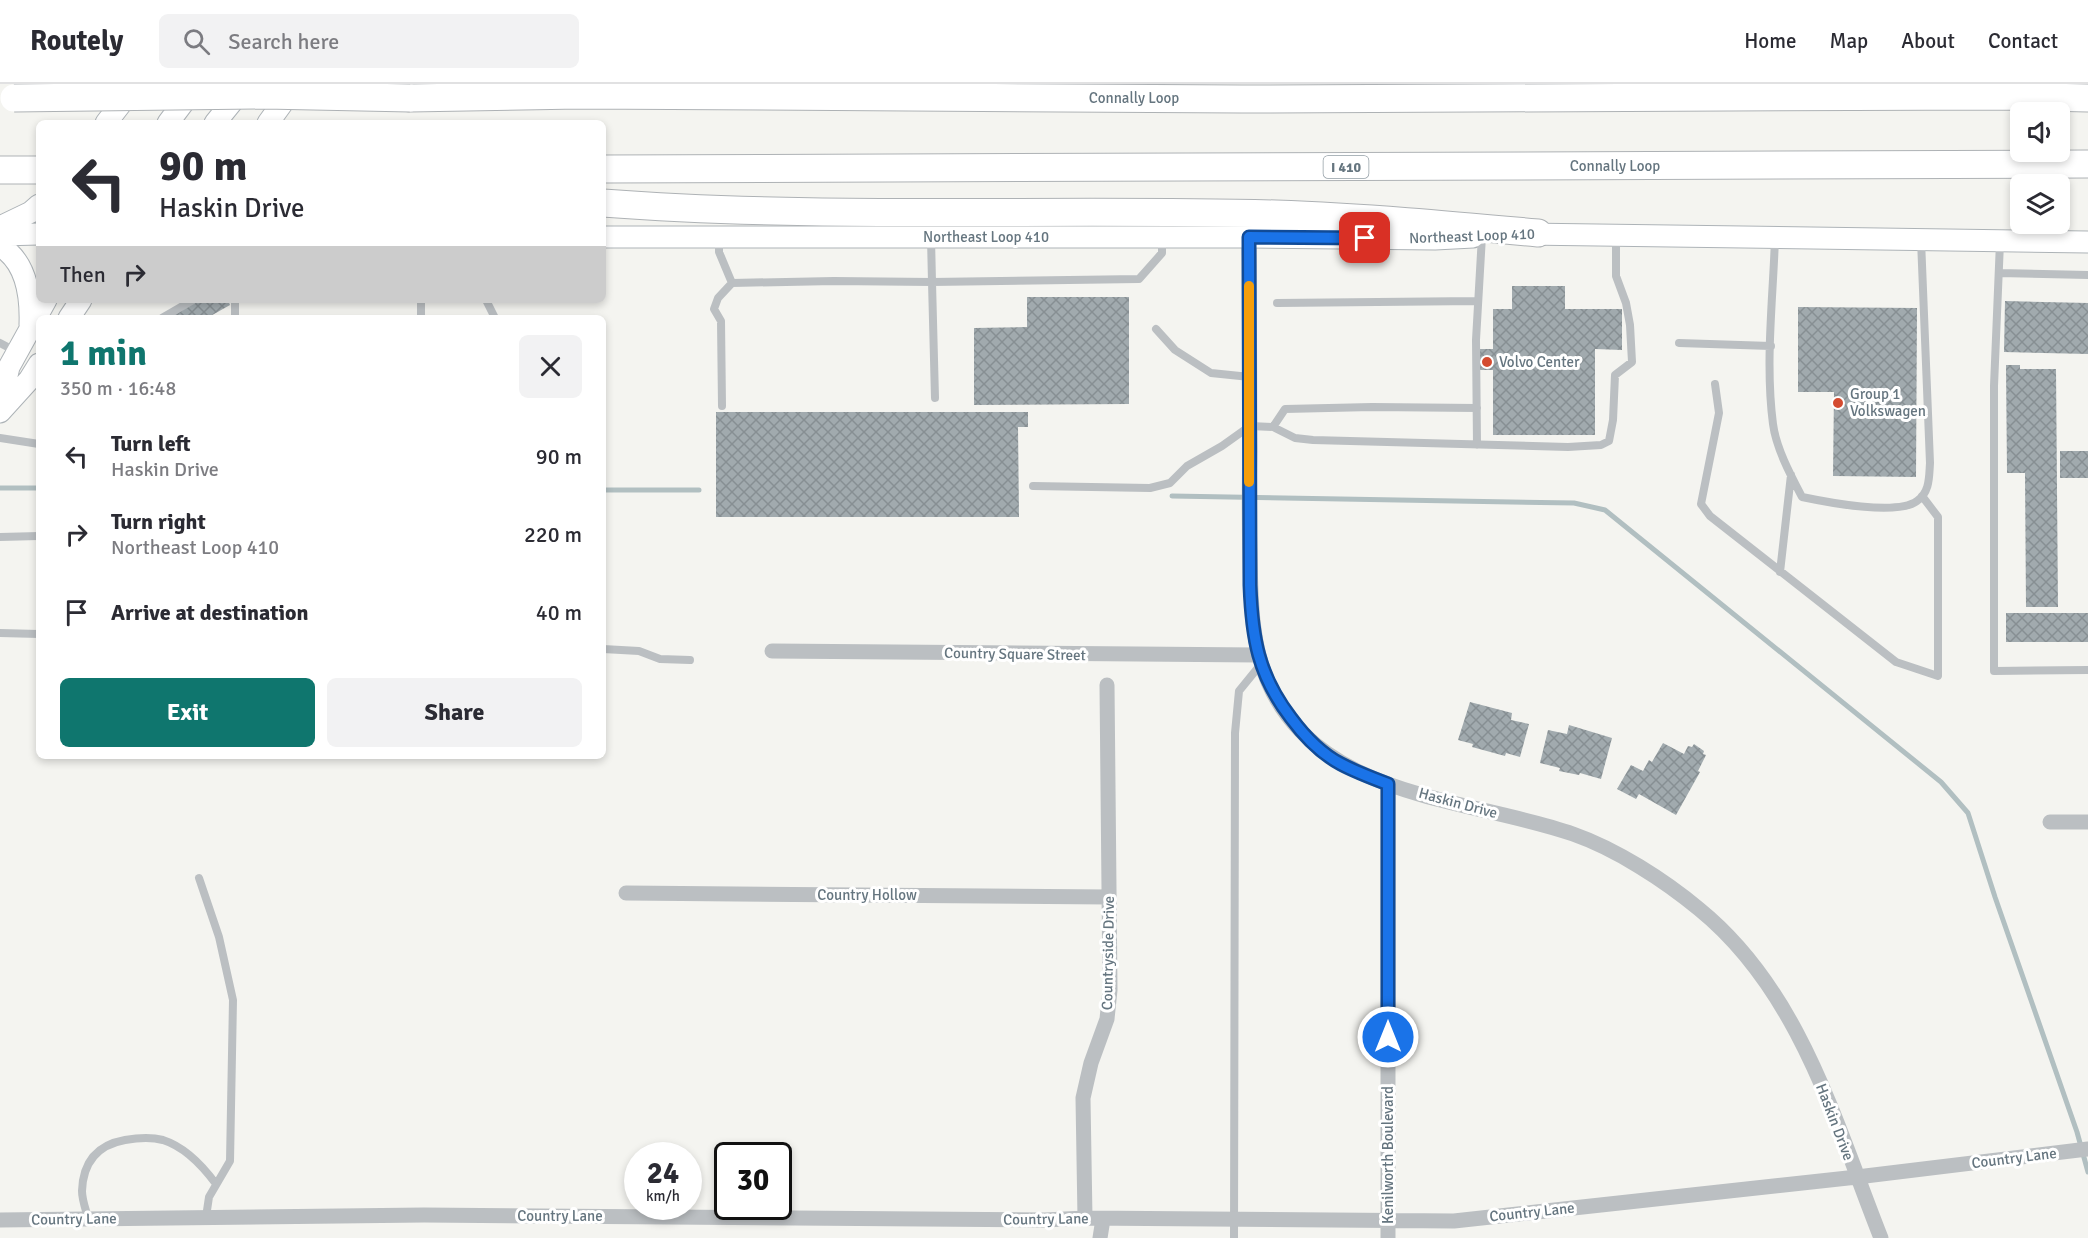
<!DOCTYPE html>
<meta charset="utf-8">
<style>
body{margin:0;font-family:Signika,sans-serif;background:#f2f2f3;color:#2b2b33;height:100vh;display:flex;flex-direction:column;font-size:22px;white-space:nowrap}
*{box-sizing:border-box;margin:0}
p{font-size:20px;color:#7c7c81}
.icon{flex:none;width:33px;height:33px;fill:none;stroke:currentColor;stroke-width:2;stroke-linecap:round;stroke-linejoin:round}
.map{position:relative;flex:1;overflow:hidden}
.drawer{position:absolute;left:36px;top:231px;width:570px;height:444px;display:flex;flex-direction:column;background:#fff;border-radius:9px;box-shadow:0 3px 9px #0003}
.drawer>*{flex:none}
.guide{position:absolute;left:36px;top:36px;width:570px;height:183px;border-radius:9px;box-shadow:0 3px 9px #0003;background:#fff;color:#2b2b33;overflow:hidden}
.buttons{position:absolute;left:2010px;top:18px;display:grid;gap:12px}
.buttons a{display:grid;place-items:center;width:60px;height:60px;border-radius:9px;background:#fff;box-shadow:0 3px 9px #0003;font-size:30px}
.speed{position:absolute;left:624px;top:1058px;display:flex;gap:12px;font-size:30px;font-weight:700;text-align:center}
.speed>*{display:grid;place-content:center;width:78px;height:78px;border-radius:50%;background:#fff;box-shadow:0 3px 9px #0003;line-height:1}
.speed small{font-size:15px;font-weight:400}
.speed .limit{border:3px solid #111;border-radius:9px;background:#fff;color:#111}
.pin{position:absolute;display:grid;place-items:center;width:51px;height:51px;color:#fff;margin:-26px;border-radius:12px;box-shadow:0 3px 9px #0006}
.me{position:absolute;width:66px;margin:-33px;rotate:0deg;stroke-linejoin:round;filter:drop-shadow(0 0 4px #0008)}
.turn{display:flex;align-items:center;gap:21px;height:126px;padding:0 24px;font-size:27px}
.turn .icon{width:78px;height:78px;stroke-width:2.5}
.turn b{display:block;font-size:42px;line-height:51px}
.then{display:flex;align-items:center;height:57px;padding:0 24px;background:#0003;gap:12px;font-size:22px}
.round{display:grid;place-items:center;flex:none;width:63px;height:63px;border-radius:9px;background:#f2f2f3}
.head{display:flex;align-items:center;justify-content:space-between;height:102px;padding:0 24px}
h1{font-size:36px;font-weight:800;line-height:45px;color:#0f766e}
.action{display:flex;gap:12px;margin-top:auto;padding:12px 24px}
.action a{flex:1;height:69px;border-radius:9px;background:#0f766e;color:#fff;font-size:24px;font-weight:800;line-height:69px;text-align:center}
.action a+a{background:#f2f2f3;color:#2b2b33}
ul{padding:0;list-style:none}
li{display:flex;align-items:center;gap:18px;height:78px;padding:0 24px}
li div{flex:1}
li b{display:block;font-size:22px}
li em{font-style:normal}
header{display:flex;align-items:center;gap:36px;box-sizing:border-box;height:84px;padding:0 30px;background:#fff;border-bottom:2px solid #e1e1e2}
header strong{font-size:28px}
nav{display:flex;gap:33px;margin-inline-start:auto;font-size:21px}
.search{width:420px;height:54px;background:#f2f2f3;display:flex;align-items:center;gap:15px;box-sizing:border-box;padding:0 21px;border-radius:9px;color:#7c7c81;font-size:22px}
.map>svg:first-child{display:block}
</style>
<header>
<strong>Routely</strong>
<div class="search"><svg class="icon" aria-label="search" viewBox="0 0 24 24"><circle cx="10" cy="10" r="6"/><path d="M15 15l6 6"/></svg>Search here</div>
<nav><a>Home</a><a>Map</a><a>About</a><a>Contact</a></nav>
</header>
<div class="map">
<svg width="2088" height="1154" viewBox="0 0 2088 1154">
<defs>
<pattern id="building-cross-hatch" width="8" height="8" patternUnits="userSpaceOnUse" patternTransform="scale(1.5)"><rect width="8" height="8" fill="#a1aaae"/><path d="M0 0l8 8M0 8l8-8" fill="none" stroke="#878f93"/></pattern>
</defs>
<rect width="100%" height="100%" fill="#f4f4f0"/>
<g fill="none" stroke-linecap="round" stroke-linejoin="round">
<path stroke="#b1bfc1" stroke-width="5" d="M0,404h39
M603,406h96
M1172,412l402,7 31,7 336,272 27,31 27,84 82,235 11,40"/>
</g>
<path fill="url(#building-cross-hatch)" d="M1512,202h53v23h57v41l-27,-1v86h-102v-65h-14v-21h14v-40h19z
M1027,213h102v107l-155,1v-77l53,-1z
M199,216h29l2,5 -23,13h-39z
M2005,217l83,2v51l-84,-2z
M1798,223l119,1 -1,169 -83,-1 1,-84h-36z
M2006,281h14v4h36l2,238h-32l-1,-134h-18z
M716,328h312v15h-10l1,90h-303z
M2060,367h28v27h-28z
M2006,529h82v29h-82z
M1470,618l42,11 -1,7 18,4 -9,33 -14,-4 -1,3 -33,-9 1,-3 -15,-4z
M1569,641l43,13 -11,41 -21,-6 -1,2 -20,-4 1,-3 -20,-5 8,-33 19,4z
M1663,659l21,11 4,-8 4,1 2,-3 10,7 -1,3 3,1 -8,16 2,1 -24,43 -37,-21 -3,5 -19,-10 14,-24 12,6 6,-11 3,2z"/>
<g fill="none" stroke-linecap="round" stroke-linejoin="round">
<g stroke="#adb3b7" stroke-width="23">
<path id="secondary" d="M106,39l27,-35
M168,39l27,-36
M215,39l30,-37
M268,39l26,-36
M0,143l31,-15 8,-7
M1525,150l563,8
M0,151l39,-1
M603,153h646l186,2 38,-2
M0,162c27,16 31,51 30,79
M69,234l12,-18
M0,321l9,-38 37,-67
M0,328l29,-32 10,-16"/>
</g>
<g stroke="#aeb2b5" stroke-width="29">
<path id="highway" d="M410,14l169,-3 663,4 756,-3 90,2
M603,85l1485,-5
M0,86h39
M603,119c223,17 449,5 673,11 87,3 175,11 262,19"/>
</g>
<path stroke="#bbbfc2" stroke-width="8" d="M931,154l1,44 207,-3 23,-26v-14
M1775,154c-2,61 -10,125 -2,186 3,24 18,52 29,73 24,5 95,19 115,4 13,-9 12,-24 13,-38l-9,-223
M719,155v13l13,31
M2000,158l-6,144v285l94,-1
M1999,189l89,2
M235,216v18
M421,216v18
M486,216l9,18
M1277,219l200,-2
M162,234l31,-18
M1156,245l19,21 36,23 39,4
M0,259l17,9
M1679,259l92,3
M1715,300l4,29 -18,91 9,12 186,146 42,14v-159l-16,-21
M722,322l-1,-85 -7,-12 4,-11 14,-15 102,-2 98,1 3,116
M1273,343l12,-18 87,-2 105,1
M0,354l39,6
M1477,361l-1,-105 6,-104
M1033,402l117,2 20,-5 17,-17 35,-20 28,-20 23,1 22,11 18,2 255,7 33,-2 8,-4 4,-21 2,-45 17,-13 -2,-37 -4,-22 -10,-27v-40
M0,453l39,-1
M1780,488l11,-97
M0,549l39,1
M603,565l36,2 21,8 30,1
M199,794l20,59 14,63 -3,161 -21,36 -3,20
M88,1134c-2,-8 -6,-18 -6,-27 1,-29 15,-46 43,-51 12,-2 26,-3 38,0 22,7 39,25 53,44
M1234,1154l1,-505 4,-42 22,-27"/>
<path stroke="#bbbfc2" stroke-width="15" d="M1249,153c1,71 1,142 1,214 -1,35 -1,71 0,107 1,42 1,85 18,124 50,117 202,116 305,152 43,15 91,46 126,75 101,82 136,213 182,329
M772,567l486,4
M2050,738h38
M626,809l483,4
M1085,1134l-2,-120 8,-35 16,-44 3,-29 -3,-305
M0,1136l424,-5 621,5 40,-2 369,3 403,-44 231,-28
M1100,1154l3,-19
M1388,1154v-454"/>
<use href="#secondary" stroke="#fff" stroke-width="21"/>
<use href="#highway" stroke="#fff" stroke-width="27"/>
<g stroke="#aeb2b5" stroke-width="29" stroke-linecap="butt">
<path id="highway-bridge" d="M14,14l251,-3 145,3"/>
</g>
<use href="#highway-bridge" stroke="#fff" stroke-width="27"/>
</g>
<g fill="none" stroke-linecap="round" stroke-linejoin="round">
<g stroke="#114b97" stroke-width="15">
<path id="route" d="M1365,154l-116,-1 1,348c2,53 8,90 41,133 14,19 29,35 50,46 15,8 31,14 47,20v253"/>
</g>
<use href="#route" stroke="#1a73e8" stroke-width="10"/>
<path stroke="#f59e0b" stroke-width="10" d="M1249,202v196"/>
</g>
<g fill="#d44b30" stroke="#fff" stroke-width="2">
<circle cx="1487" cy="278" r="6"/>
<circle cx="1838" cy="319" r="6"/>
</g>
<g text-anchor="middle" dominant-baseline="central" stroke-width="6" stroke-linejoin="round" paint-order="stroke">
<rect fill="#fff" stroke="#939ea5" stroke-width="1.5" x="1323.5" y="72" width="45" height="22" rx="4.5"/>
<g font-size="14" font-weight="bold" fill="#65757f">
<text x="1346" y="83">I 410</text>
</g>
<g font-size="15" fill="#65757f" stroke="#fff">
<text x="1134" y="14">Connally Loop</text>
<text x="1615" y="82">Connally Loop</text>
<text transform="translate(1472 152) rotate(-2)">Northeast Loop 410</text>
<text x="986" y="153">Northeast Loop 410</text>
<text transform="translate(1015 570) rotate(1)">Country Square Street</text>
<text transform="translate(1458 719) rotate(15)">Haskin Drive</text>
<text x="867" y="811">Country Hollow</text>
<text transform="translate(1108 869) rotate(-89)">Countryside Drive</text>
<text transform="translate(1835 1038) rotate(69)">Haskin Drive</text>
<text transform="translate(1388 1071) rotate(-90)">Kenilworth Boulevard</text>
<text transform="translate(2014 1074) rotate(-7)">Country Lane</text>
<text transform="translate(1532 1128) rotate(-6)">Country Lane</text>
<text x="560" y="1132">Country Lane</text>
<text transform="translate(74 1135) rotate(-1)">Country Lane</text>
<text transform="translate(1046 1135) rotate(-1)">Country Lane</text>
</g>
<g font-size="15" fill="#65757f" stroke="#fff" text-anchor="start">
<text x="1499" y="278">Volvo Center</text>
<text x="1850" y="310">Group 1<tspan x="1850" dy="17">Volkswagen</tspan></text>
</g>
</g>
</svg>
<div class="buttons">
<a><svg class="icon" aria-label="sound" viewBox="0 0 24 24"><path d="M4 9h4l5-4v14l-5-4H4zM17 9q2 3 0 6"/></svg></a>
<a><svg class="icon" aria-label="layers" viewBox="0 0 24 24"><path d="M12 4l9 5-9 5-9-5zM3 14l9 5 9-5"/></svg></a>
</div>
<div class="speed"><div>24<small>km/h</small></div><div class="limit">30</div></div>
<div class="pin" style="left:1365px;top:154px;background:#d93025"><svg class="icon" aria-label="arrive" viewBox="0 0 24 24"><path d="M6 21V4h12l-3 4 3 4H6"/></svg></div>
<svg class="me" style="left:1388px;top:953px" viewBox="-20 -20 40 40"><circle r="17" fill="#1a73e8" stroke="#fff" stroke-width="3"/><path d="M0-11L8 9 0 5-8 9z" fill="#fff"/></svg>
<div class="guide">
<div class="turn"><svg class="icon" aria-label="left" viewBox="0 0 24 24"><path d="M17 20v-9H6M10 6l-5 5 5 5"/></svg><div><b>90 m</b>Haskin Drive</div></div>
<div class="then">Then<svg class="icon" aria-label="right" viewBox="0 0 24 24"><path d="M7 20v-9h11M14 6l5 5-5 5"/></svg></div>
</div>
<section class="drawer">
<div class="head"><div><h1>1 min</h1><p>350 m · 16:48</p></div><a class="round"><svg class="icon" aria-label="close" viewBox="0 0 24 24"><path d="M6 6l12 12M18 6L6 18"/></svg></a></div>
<ul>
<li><svg class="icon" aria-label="left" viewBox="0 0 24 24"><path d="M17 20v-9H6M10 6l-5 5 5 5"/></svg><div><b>Turn left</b><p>Haskin Drive</p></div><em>90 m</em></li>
<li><svg class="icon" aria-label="right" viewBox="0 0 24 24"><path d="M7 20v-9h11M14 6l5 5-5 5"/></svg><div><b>Turn right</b><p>Northeast Loop 410</p></div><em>220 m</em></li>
<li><svg class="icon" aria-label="arrive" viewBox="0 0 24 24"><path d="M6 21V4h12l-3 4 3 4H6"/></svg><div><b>Arrive at destination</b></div><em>40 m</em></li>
</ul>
<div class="action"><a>Exit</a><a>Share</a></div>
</section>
</div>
